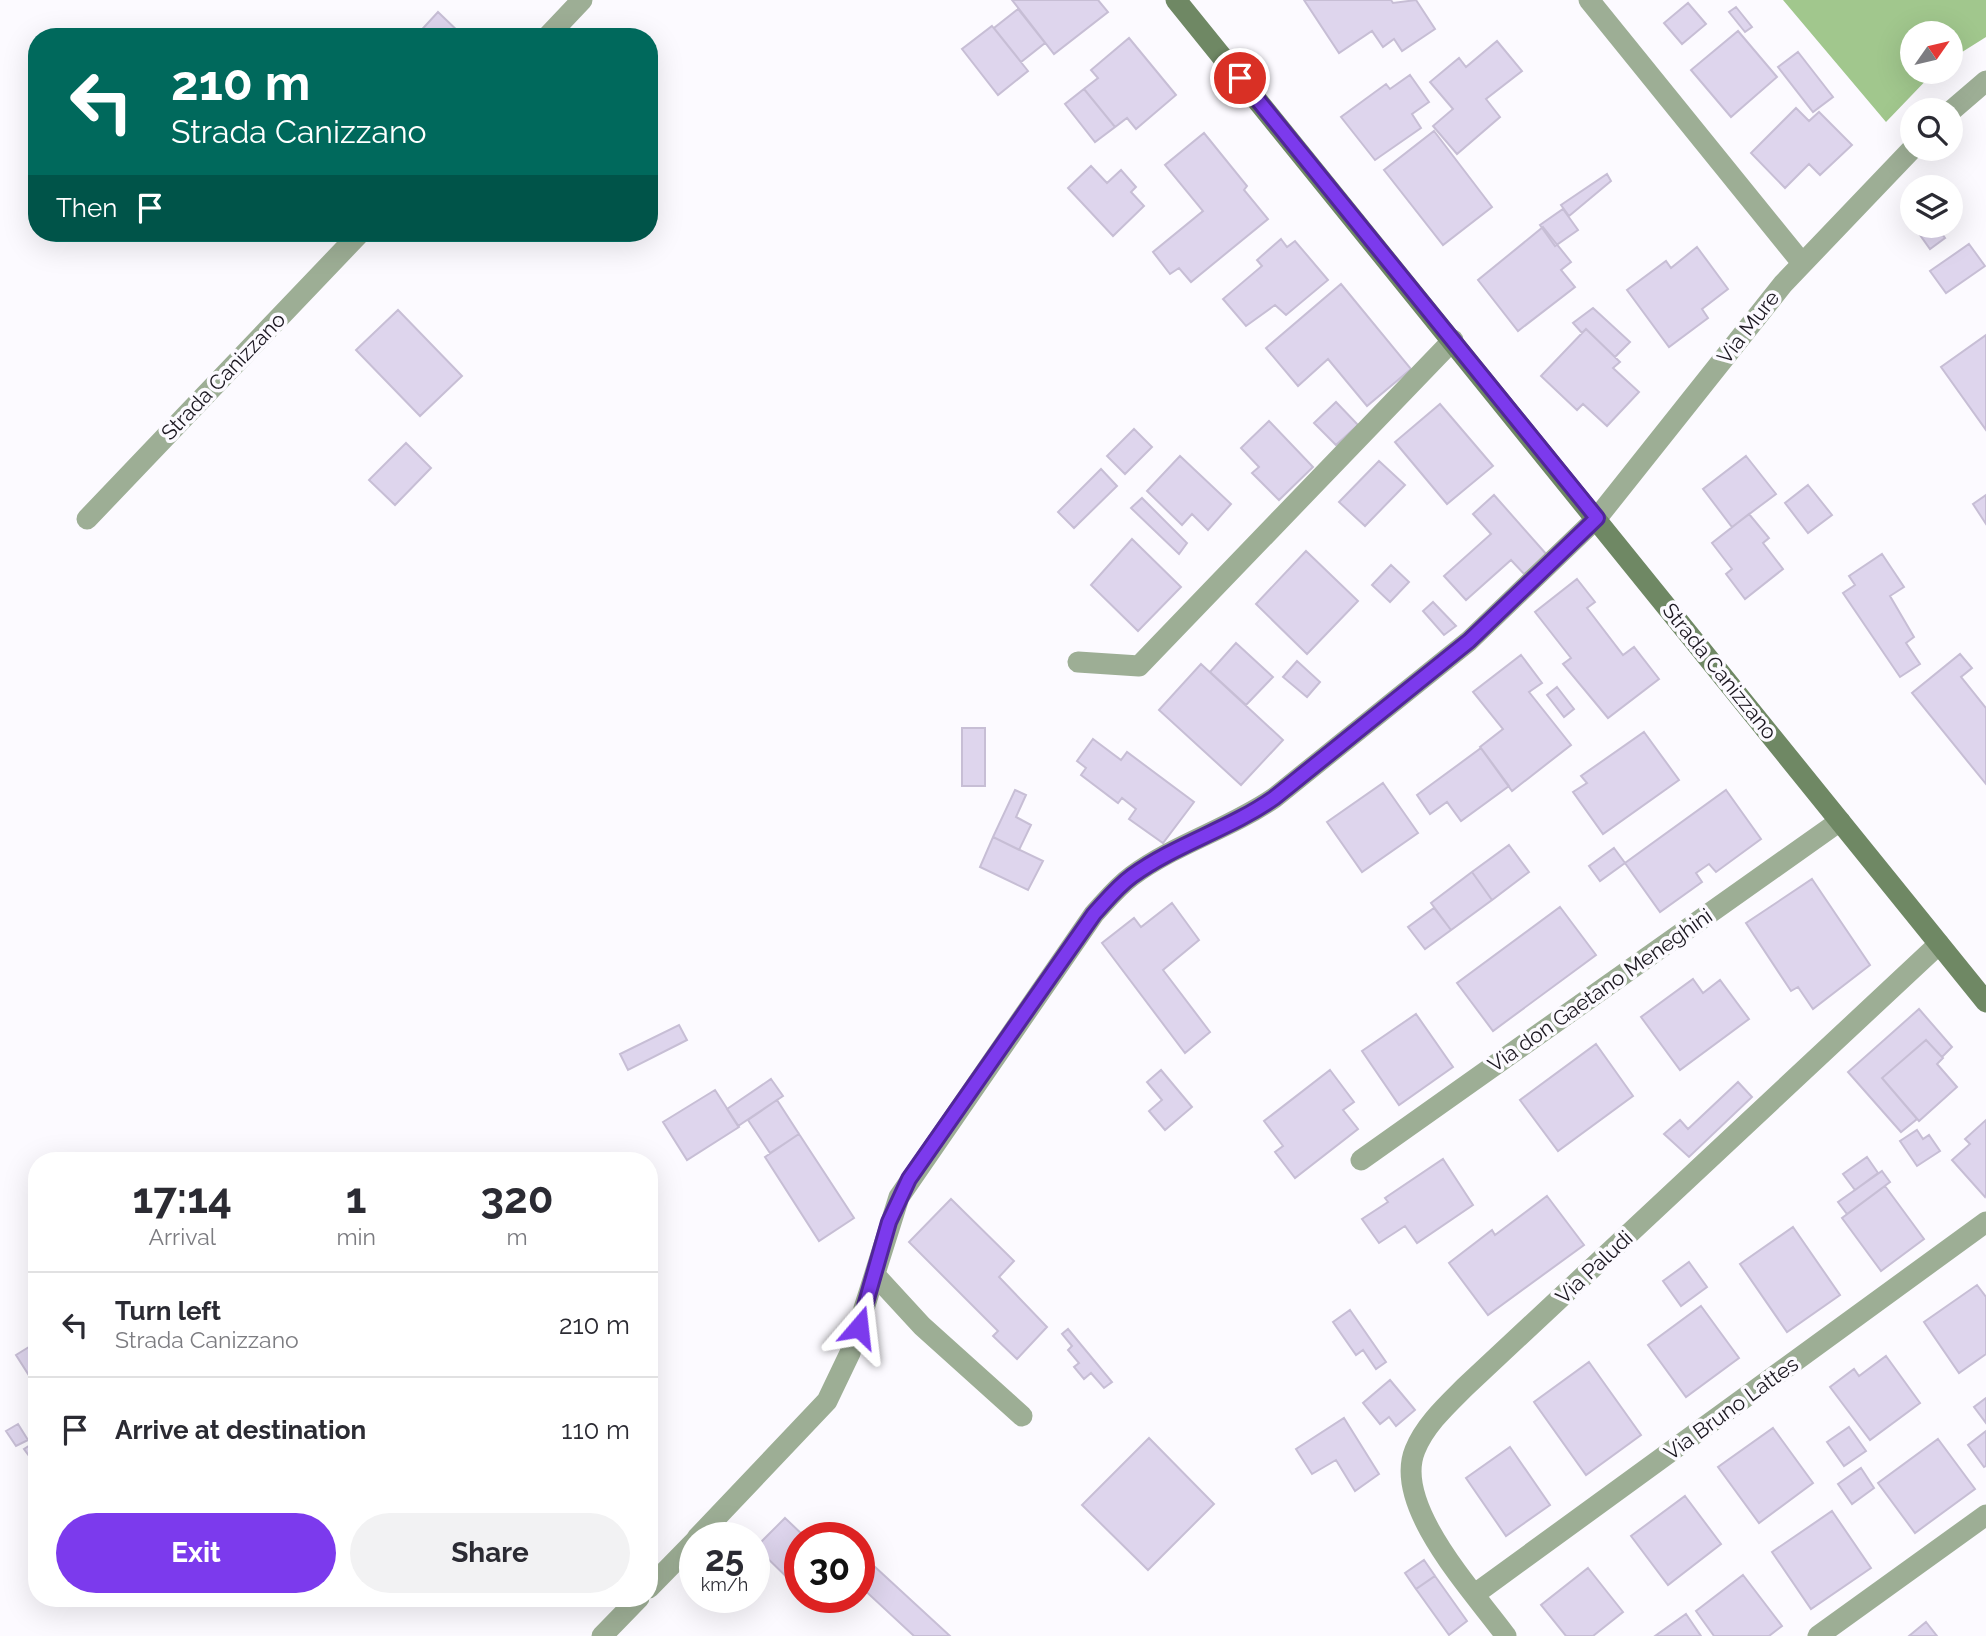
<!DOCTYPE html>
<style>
body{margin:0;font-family:Raleway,sans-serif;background:#f2f2f3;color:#2b2b33;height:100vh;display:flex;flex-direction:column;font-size:26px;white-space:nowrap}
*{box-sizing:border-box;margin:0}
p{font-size:23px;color:#7c7c81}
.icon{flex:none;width:38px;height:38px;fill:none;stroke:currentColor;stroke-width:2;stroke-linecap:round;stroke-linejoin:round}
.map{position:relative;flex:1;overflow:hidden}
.sheet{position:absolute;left:28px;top:1152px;width:630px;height:455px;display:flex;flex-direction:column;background:#fff;border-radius:28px;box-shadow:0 7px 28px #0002}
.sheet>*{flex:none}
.guide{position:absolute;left:28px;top:28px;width:630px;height:214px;border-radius:28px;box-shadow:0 7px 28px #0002;background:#00695c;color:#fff;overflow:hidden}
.needle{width:46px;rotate:56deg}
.buttons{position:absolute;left:1900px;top:21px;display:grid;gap:14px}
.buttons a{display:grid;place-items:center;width:63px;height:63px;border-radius:50%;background:#fff;box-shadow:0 7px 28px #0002;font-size:35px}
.speed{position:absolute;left:679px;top:1522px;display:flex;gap:14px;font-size:35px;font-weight:700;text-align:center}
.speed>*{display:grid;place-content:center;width:91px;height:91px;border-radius:50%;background:#fff;box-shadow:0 7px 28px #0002;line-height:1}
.speed small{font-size:18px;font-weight:400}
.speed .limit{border:10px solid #d22;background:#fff;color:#111}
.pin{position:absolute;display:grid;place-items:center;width:60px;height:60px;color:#fff;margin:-30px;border:4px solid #fff;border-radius:50%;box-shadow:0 2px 7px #0007}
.me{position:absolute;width:77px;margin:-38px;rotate:17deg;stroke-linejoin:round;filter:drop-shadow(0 0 5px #0008)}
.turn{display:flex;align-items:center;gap:24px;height:147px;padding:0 28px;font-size:32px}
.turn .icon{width:91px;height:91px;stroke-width:2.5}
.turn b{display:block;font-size:49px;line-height:60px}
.then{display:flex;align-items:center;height:66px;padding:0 28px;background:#0003;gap:14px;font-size:26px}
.eta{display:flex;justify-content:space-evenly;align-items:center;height:119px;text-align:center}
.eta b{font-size:42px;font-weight:700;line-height:49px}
.cta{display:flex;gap:14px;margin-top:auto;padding:14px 28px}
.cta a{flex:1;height:80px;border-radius:42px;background:#7c3aed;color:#fff;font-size:28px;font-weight:700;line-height:80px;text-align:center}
.cta a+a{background:#f2f2f3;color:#2b2b33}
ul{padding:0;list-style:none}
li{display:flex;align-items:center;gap:21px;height:105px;padding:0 28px;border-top:2px solid #e1e1e2}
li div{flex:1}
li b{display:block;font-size:26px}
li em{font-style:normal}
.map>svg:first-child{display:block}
</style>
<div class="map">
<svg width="1986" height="1636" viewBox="0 0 1986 1636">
<rect width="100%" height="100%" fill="#fcfaff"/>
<path fill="#a1c78d" d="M1783,0h203v37l-35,22v-26h-38v39h21l-48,50z"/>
<path fill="#ded5ed" stroke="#c7bed5" stroke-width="2" d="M1012,0h86l10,12 -54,42z
M1304,0h87l2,3 23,-3 19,29 -33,22 -8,-12 -11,8 -11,-16 -33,22z
M1688,3l18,21 -24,20 -18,-21z
M1736,7l16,20 -7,5 -16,-20z
M1018,9l27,34 -24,19 -27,-34z
M438,12l26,25h-49z
M992,26l36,45 -30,24 -36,-46z
M1738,31l39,46 -46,40 -40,-47z
M1129,38l47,57 -40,34 -9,-11 -12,9 -31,-38 14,-11 -7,-8z
M1497,41l25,30 -36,28 14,18 -43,37 -24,-28 20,-17 -23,-27 29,-24 7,9z
M1798,52l35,45 -20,15 -35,-45z
M1410,75l19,27 -17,12 9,14 -46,32 -34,-43 45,-33 4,5z
M1084,89l31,38 -20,15 -30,-38z
M1796,108l13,13 10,-9 33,33 -32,30 -11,-11 -24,24 -34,-35z
M1434,131l58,76 -49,38 -59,-75z
M1204,133l43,53 -3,4 24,29 -77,63 -12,-14 -9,6 -17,-22 50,-41 -38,-46z
M1091,166l16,17 14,-13 15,17 -5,5 13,14 -31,30 -45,-48z
M1607,174l4,7 -42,35 -8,-11z
M1563,209l15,21 -23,16 -15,-21z
M1918,226h18l9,12 -15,11 -15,-21z
M1543,227l28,35 -10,8 14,17 -57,44 -40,-51z
M1281,239l6,8 8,-6 33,39 -42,35 -11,-10 -29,21 -23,-27 39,-33 -5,-6z
M1969,244l16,22 -39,27 -16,-22z
M1697,247l31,42 -26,20 6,9 -39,29 -42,-57 39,-29 5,7z
M1341,284l70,85 -44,37 -39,-47 -30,27 -32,-38z
M1593,308l37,34 -15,15 -29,-28 -4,4 -9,-10z
M398,310l64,66 -42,40 -64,-66z
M1586,329l34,33 -7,6 26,24 -32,34 -24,-22 -6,6 -36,-34z
M1986,335v95l-45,-63z
M1336,402l22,23 -22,20 -22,-22z
M1440,404l53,62 -46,38 -52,-62z
M1269,421l44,46 -34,33 -27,-27 7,-6 -18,-19z
M1134,429l18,18 -27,27 -18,-18z
M406,443l25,25 -36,37 -26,-25z
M1180,456l51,48 -23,26 -16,-16 -10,11 -35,-34z
M1746,456l30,38 -44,33 -29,-38z
M1379,461l26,24 -40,41 -26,-24z
M1101,469l16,17 -43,42 -16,-16z
M1808,485l24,30 -24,18 -23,-30z
M1494,495l53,60 -23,19 -13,-14 -45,40 -22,-24 47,-42 -18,-20z
M1986,495v29l-13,-20z
M1142,498l45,45 -8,11 -48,-46z
M1749,514l20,24 -6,5 20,26 -38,30 -19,-25 6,-5 -20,-26z
M1132,539l49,48 -43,44 -47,-46z
M1306,551l52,50 -51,53 -51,-50z
M1882,554l22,33 -14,9 24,41 -8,6 14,21 -20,13 -57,-84 12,-8 -6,-9z
M1391,565l18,17 -19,20 -18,-17z
M1577,579l18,23 -8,6 36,47 11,-8 25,32 -51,39 -45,-54 8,-6 -36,-46z
M1433,602l23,24 -12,9 -21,-24z
M1236,643l37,34 -27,28 -36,-33z
M1960,654l12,14 -11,9 25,31v76l-74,-91z
M1521,655l21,28 -13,9 42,53 -59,46 -32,-44 23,-18 -30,-37z
M1297,661l23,21 -13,15 -24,-20z
M1201,664l82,76 -42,45 -82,-75z
M1557,687l17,22 -10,8 -17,-22z
M962,728h23v58h-23z
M1644,732l35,48 -76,54 -30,-42 14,-9 -6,-7z
M1093,739l28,21 6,-8 67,50 -31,41 -34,-24 7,-10 -14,-11 -4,5 -37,-28 5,-7 -9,-7z
M1481,748l28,38 -48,35 -14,-19 -17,12 -13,-19z
M1383,783l35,50 -56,39 -35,-50z
M1015,790l11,5 -10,22 15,8 -12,25 -26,-13z
M1726,790l35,49 -45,33 -7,-8 -13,9 6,9 -42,30 -35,-49z
M993,837l50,24 -15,29 -48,-23z
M1509,845l20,27 -37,28 -20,-28z
M1614,848l11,15 -25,18 -11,-15z
M1472,872l20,28 -41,30 -20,-27z
M1812,879l58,86 -57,44 -15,-22 -7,4 -45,-68z
M1172,903l27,37 -36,30 47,62 -25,21 -83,-110 32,-25 7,9z
M1560,907l36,48 -103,76 -36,-48z
M1434,908l17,22 -26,19 -17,-22z
M1693,979l10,14 17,-13 29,39 -69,51 -39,-53z
M1919,1009l33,38 -10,10 -16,-17 -44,38 35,41 -16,13 -53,-60z
M1416,1014l37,53 -54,38 -37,-54z
M679,1025l8,15 -59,30 -8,-16z
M1926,1040l17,18 -6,6 20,23 -38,34 -37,-43z
M1596,1044l37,52 -75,55 -38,-51z
M1161,1070l31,37 -27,23 -16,-19 13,-11 -15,-18z
M1330,1070l24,32 -11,8 15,19 -63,49 -20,-26 8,-6 -19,-25z
M771,1079l12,17 -45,30 -11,-17z
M1738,1082l14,15 -63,60 -25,-23 16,-14 8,9z
M715,1090l24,37 -52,33 -24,-38z
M777,1100l22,34 -29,19 -22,-33z
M1986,1120v75l-1,2 -33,-37 18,-16 -5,-5z
M1917,1130l6,9 6,-4 11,16 -23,15 -17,-25z
M799,1134l55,84 -35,23 -54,-84z
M1867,1157l11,16 -23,17 -12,-16z
M1443,1159l30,46 -56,38 -12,-17 -26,17 -17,-24 26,-17 -3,-4z
M1882,1171l8,11 -43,32 -9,-12z
M1885,1186l39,53 -43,32 -39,-53z
M1547,1196l37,49 -96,70 -39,-52 43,-33 3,5z
M951,1199l63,62 -15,16 48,50 -30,32 -24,-23 5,-5 -89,-89z
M1793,1227l47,68 -53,37 -47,-68z
M1689,1262l18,25 -26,19 -18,-25z
M1977,1285l9,12v57l-27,19 -35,-51z
M1701,1306l38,52 -53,39 -38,-52z
M1350,1310l36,52 -10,7 -13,-19 -7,5 -23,-33z
M1068,1329l44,53 -8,6 -13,-15 -7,6 -10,-12 5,-4 -11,-13 4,-4 -10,-12z
M37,1342v46l-21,-33z
M1886,1356l34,47 -50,37 -40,-53 24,-18 5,7z
M1589,1362l52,73 -55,40 -52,-73z
M1390,1380l25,30 -19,16 -7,-9 -9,7 -17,-21z
M1986,1398v25l-12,-16z
M1344,1418l35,56 -24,17 -19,-31 -24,14 -16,-25z
M18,1424l10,16 -12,6 -10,-15z
M1849,1427l17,24 -22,15 -17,-24z
M1773,1428l40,55 -54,40 -41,-56z
M1986,1431v35l-2,1 -16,-22z
M1149,1438l65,66 -66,66 -66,-65z
M1938,1439l37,50 -60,44 -37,-50z
M35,1442l2,9 -8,5 -5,-7z
M1510,1447l40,58 -44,31 -40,-58z
M37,1459v14l-7,-10z
M1861,1468l13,20 -22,16 -14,-20z
M1685,1496l36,48 -53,41 -37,-49z
M1832,1511l39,57 -60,41 -39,-57z
M785,1518l21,20h-6v52l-44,-43z
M1424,1560l11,16 -19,13 -11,-16z
M874,1566l76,70h-36l-55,-51z
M1588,1568l35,44 -30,24h-27l-25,-31z
M1743,1575l39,51 -13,10h-55l-18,-25z
M1435,1576l32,45 -18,14 -33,-46z
M816,1598h23l-11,11z
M1686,1614l15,22h-46z
M1926,1622l11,14h-28z"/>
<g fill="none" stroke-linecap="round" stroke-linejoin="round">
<path stroke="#9dae95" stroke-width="21" d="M1589,0l213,263
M547,37l35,-37
M1951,111l35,-30
M87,519l273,-286
M1078,662l61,4 314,-326
M1361,1160l479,-339
M875,1275l47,51 100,90
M697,1538l130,-137 23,-48 49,-156 195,-283c12,-13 23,-27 38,-38 43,-32 97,-47 142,-78l195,-157 128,-123 186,-234 130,-136
M649,1588l46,-47
M1475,1594l511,-372
M602,1636l37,-38
M1506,1636c-31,-43 -114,-130 -91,-186 10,-25 32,-45 50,-63l474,-443
M1818,1636l168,-121"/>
<path stroke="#6f8864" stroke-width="21" d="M1176,0l810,1002"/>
</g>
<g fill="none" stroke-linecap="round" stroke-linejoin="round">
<g stroke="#51269a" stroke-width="18">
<path id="route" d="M859,1327l30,-105 20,-43 185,-265c12,-13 23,-27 38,-38 44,-32 98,-47 142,-78l195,-157 128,-123 -357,-440"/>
</g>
<use href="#route" stroke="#7c3aed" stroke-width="12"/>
</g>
<g text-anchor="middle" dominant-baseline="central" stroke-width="7" stroke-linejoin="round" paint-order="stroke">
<g font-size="21" fill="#1b1720" stroke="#fcfaff">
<text transform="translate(1748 327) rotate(-52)">Via Mure</text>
<text transform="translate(223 376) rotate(-46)">Strada Canizzano</text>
<text transform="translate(1720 671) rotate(51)">Strada Canizzano</text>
<text transform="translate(1600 990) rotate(-35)">Via don Gaetano Meneghini</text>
<text transform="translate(1594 1267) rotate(-43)">Via Paludi</text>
<text transform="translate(1731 1408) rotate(-36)">Via Bruno Lattes</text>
</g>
</g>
</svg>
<div class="buttons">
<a><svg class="needle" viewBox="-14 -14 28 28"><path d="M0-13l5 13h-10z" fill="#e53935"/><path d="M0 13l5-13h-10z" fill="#7c7c81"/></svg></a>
<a><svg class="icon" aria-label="search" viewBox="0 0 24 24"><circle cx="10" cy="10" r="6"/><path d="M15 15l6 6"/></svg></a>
<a><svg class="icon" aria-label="layers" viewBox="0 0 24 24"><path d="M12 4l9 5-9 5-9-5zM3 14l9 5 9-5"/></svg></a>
</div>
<div class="speed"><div>25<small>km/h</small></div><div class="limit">30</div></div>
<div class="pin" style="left:1240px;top:78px;background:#d93025"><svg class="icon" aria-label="arrive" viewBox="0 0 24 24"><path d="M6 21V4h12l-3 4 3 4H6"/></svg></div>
<svg class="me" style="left:859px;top:1327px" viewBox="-20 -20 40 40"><path d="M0-17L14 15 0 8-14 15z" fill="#7c3aed" stroke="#fff" stroke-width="4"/></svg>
<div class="guide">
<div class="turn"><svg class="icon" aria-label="left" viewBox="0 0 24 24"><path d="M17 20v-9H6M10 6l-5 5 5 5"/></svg><div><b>210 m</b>Strada Canizzano</div></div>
<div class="then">Then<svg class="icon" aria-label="arrive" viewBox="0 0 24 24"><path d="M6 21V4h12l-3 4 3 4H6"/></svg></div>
</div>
<section class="sheet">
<div class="eta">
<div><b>17:14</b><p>Arrival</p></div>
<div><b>1</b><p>min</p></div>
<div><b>320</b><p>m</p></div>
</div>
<ul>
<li><svg class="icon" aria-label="left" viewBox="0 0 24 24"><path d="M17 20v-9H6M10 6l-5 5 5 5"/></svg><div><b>Turn left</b><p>Strada Canizzano</p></div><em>210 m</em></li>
<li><svg class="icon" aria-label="arrive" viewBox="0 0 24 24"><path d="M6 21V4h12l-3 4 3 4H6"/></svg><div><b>Arrive at destination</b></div><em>110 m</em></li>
</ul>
<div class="cta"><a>Exit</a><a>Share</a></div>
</section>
</div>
